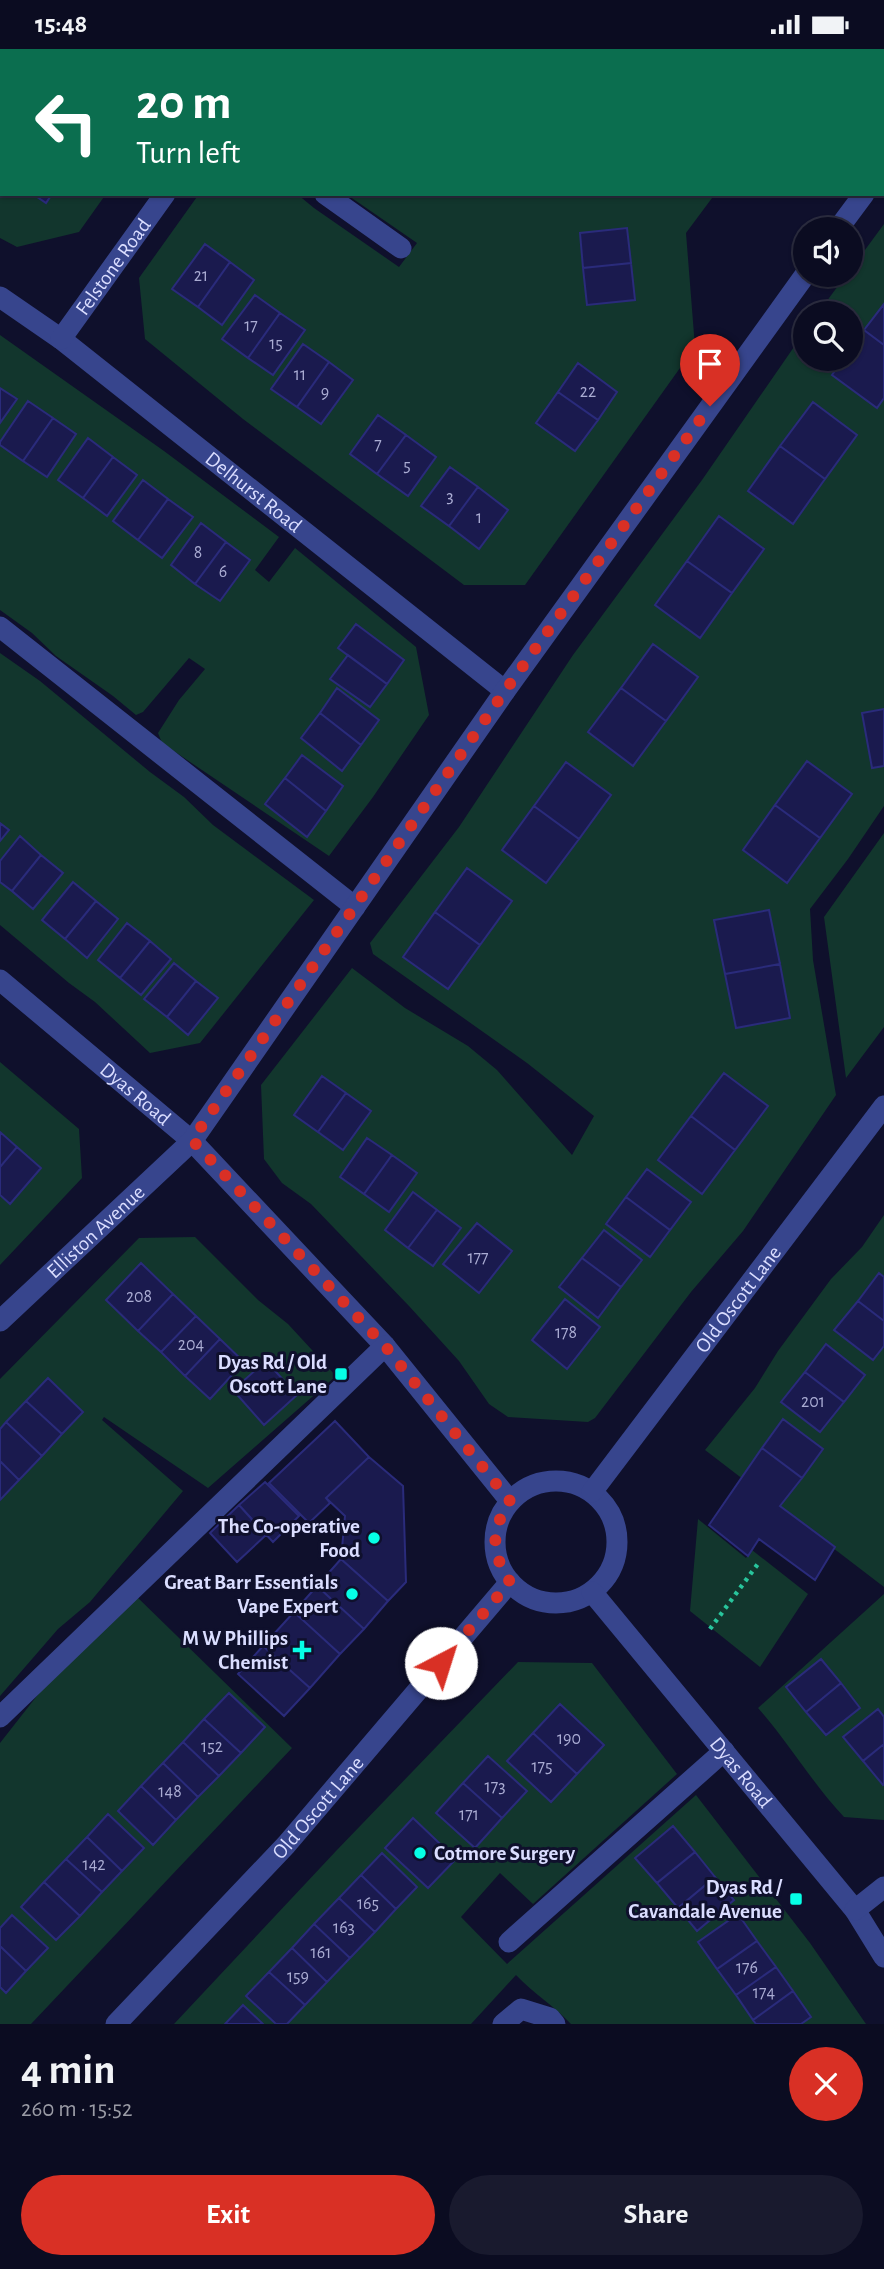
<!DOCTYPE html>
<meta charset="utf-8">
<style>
body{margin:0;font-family:"Alegreya Sans",sans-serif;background:#191a2e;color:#f1f3f6;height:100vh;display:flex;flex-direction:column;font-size:26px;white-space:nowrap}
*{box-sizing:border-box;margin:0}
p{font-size:23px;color:#9a9ba5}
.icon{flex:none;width:38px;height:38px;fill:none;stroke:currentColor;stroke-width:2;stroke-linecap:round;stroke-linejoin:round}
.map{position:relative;height:1975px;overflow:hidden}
.side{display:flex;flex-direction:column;background:#0b0c21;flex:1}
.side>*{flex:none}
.guide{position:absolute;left:0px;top:0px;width:886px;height:147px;box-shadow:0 2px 5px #0004,0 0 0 2px #2b2c3f;background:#0b6e4f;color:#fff;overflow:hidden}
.fabs{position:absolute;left:793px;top:168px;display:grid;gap:14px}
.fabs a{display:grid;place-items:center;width:70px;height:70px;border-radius:50%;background:#0b0c21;box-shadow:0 2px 5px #0004,0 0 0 2px #2b2c3f;font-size:35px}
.pin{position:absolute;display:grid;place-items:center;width:60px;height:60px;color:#fff;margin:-72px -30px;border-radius:50% 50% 50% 0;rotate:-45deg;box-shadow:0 0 7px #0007}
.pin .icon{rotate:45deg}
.me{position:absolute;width:77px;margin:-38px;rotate:40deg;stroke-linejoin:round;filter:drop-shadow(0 0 5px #0008)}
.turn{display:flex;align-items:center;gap:24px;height:147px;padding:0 21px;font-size:32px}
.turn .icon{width:91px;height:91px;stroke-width:2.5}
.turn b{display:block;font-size:49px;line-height:60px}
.round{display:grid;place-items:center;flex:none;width:74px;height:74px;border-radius:37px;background:#191a2e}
.headline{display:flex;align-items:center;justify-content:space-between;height:119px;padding:0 21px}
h1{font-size:42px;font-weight:700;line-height:52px}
.primary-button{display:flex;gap:14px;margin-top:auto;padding:14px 21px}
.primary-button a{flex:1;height:80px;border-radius:42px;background:#d93025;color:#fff;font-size:28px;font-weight:700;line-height:80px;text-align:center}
.primary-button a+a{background:#191a2e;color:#f1f3f6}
.status{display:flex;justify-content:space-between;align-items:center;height:49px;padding:0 35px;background:#0b0c21;direction:ltr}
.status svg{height:19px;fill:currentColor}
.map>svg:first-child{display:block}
</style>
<div class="status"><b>15:48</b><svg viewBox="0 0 49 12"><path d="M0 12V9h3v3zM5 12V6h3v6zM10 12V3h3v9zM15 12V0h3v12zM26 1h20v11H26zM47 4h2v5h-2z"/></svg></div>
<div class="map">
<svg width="884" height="1975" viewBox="0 0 884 1975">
<rect width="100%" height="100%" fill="#0f102c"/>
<path fill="#12362d" d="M0,0l93,2h-91v143h104l-27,38 -62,15 -17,-9z
M307,0h577v14v-12h-578z
M199,145h98l17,14 85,59 18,-24 -71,-49h369l-29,39 9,114 -170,238h-61l-221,-166 -98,-80 -6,-61z
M884,175v582l-36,53 -38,50 3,51 23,135 -93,136 -52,61 -96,126 -7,4 -80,-5 -19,-13 -30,-43 -50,-55 -98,-102 -29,-21 -18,-24 -3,-74 91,-117 53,40 63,38 29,24 75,85 22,-39 -67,-53 -154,-109 -3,-11 89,-116 114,-172 129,-175 103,-149v28h45v-46h-32l28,-38h4l1,-6z
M0,286l164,116 115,86 -24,33 14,12 26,-34 121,99 13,68 -56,82 -44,59 -167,-113 -4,-10 21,-33 26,-31 -16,-11 -46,54 -7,3 -23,-19 -57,-40 -24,-23 -32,-23z
M0,604l40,28 110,91 34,25 29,28 101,75 -114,143 -50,10 -55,-51 -26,-19 -69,-58z
M884,784v194l-38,51 -22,-161z
M0,1013l79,67 3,49 -82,87z
M884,1166v372l-179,-137 50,-62 23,-37 53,-72 31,-32z
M195,1188l63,63 30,24 48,52 -128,112 -104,-71 -2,3 81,71 -93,111 -32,27 -58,67v-317l139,-141z
M698,1470l48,39 6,-8 56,44 -48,73 -70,-56z
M884,1545v226l-40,-3c-32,-34 -55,-74 -86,-109z
M135,1546l157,153 -261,276h-31v-281l40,-51z
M518,1613l74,1 85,111 -144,130 -33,-31 -39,44 46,47 189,-169 114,148 56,81h-295c-17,-18 -38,-31 -55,-49l-45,49h-297l162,-173z"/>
<path fill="#1a1a4e" stroke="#2a2b7b" stroke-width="2" d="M393,0h62l-64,2z
M691,0h57l1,1 -59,1z
M33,145h19l-6,9z
M627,179l4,35 -48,5 -3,-35z
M205,195l25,18 -32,45 -26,-18z
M230,213l24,18 -32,45 -24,-18z
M631,214l4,37 -48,5 -4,-37z
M255,246l25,18 -32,45 -26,-19z
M884,255v41l-20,-15z
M280,264l25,17 -32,45 -25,-17z
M864,281l20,15v53l-7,10 -45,-33 11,-16h7v-10z
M303,295l26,18 -32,45 -26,-18z
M329,313l24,18 -32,44 -24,-17z
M578,314l39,29 -19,28 -40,-28z
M0,339l17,11 -17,24z
M558,343l40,28 -23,31 -39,-28z
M28,352l25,17 -30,43 -23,-16v-3z
M813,353l44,33 -32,44 -45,-33z
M378,366l28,20 -29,39 -27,-20z
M53,369l23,16 -29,43 -24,-16z
M406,386l30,22 -28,39 -31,-22z
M88,389l25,19 -30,41 -25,-18z
M780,397l45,33 -32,45 -45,-33z
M113,408l24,18 -30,41 -24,-18z
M450,418l28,20 -29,39 -28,-20z
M143,431l25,19 -30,41 -25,-19z
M478,438l30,23 -29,39 -30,-23z
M168,450l25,18 -31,41 -24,-18z
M719,467l45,33 -32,44 -45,-32z
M201,474l25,19 -31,42 -24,-19z
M226,493l24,18 -30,41 -25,-17z
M687,512l45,32 -32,45 -45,-33z
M356,575l48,36 -17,24 -49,-36z
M653,595l45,33 -32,44 -45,-33z
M348,606l39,29 -17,23 -40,-28z
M337,639l42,32 -18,25 -41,-32z
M621,639l45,33 -33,45 -45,-34z
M884,660v57l-12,2 -10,-55z
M320,664l41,32 -19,26 -41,-33z
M302,706l41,31 -17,25 -41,-33z
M807,712l45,33 -32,44 -45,-33z
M566,713l45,33 -32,44 -45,-33z
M285,729l41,33 -19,26 -42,-33z
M775,756l45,33 -33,45 -44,-33z
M534,757l45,33 -33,44 -44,-33z
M0,774l9,7 -9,11z
M20,787l21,19 -29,36 -12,-9v-21z
M41,806l22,18 -30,36 -21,-18z
M467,819l45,33 -32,44 -45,-33z
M73,833l23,19 -31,38 -23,-19z
M96,852l22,18 -31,39 -22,-19z
M769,861l11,54 -55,10 -11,-54z
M435,863l45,33 -32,44 -45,-32z
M127,874l23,18 -30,37 -22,-18z
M150,892l21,18 -30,36 -21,-17z
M174,914l22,18 -29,36 -23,-18z
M780,915l10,54 -54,10 -11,-54z
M196,932l22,17 -30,37 -21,-18z
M724,1024l44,33 -33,44 -44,-34z
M322,1027l24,17 -28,39 -24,-17z
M346,1044l25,18 -28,39 -25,-18z
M691,1067l44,34 -33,44 -44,-34z
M0,1083l17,15 -17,20z
M367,1089l25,17 -28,39 -24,-17z
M17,1098l24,21 -31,36 -10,-9v-28z
M392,1106l25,18 -28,39 -25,-18z
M647,1120l44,33 -21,28 -44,-33z
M413,1143l24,18 -29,38 -23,-18z
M626,1148l44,33 -20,27 -44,-33z
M437,1161l24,18 -28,38 -25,-18z
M477,1174l35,28 -33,42 -36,-29z
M604,1181l38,30 -21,27 -39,-29z
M582,1209l39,29 -23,31 -39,-31z
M141,1214l32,31 -35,37 -32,-31z
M879,1224l5,4v44l-26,-20z
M173,1245l23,22 -35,36 -23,-21z
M565,1250l35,28 -33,42 -35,-29z
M858,1252l26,20v25l-11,14 -39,-30z
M196,1267l24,23 -35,37 -24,-24z
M220,1290l24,23 -34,37 -25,-23z
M826,1295l39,31 -21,27 -39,-30z
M266,1312l31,34 -33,30 -31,-35z
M805,1323l39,30 -24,30 -39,-30z
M48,1329l35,34 -21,22 -36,-33z
M26,1352l36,33 -20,22 -36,-34z
M783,1370l40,30 -21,29 -40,-30z
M335,1372l34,36 -43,41 4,5 -21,20 -40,-40z
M6,1373l36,34 -23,24 -19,-19v-32z
M762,1399l40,30 -22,28 55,41 -20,33 -56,-41 -11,17 -39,-31z
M369,1408l34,29 3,96 -18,19 -47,-42 4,-43 -19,-18z
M0,1412l19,19 -19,20z
M265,1433l34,34 -26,26 -34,-37z
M239,1456l27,30 -29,27 -27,-29z
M341,1510l47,42 -24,28 -47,-43z
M317,1537l47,43 -24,25 -46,-42z
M294,1563l46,42 -30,34 -47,-42z
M263,1597l47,42 -26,28 -46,-42z
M821,1610l20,24 -35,29 -20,-25z
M841,1634l19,25 -34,27 -20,-23z
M229,1644l36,34 -24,26 -37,-34z
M560,1655l44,41 -27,29 -44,-41z
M878,1660l6,8v27l-21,17 -20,-24z
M204,1670l37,34 -22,23 -36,-34z
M533,1684l44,41 -26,28 -44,-41z
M183,1693l36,34 -21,21 -35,-34z
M884,1695v40l-1,1 -20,-24z
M488,1707l39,35 -25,27 -39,-35z
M163,1714l35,34 -22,23 -35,-34z
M463,1734l39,35 -27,30 -39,-35z
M141,1737l35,34 -23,25 -35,-34z
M108,1765l36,34 -22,23 -35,-34z
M413,1769l43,41 -28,29 -43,-40z
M673,1777l22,26 -38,31 -22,-25z
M87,1788l35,34 -20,21 -36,-33z
M695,1803l20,25 -37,31 -21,-25z
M382,1804l35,34 -21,22 -35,-34z
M66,1810l36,33 -22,24 -36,-34z
M361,1826l35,34 -21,23 -36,-34z
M715,1828l19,23 -37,31 -19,-23z
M44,1833l36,34 -24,24 -35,-33z
M339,1849l36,34 -25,26 -36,-34z
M738,1865l19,27 -40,28 -19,-27z
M12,1866l36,33 -22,23 -26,-25v-18z
M314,1875l36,34 -23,24 -35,-34z
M757,1892l19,26 -40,28 -19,-26z
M0,1897l26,25 -20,22 -6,-6z
M292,1899l35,34 -22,23 -36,-33z
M776,1918l17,24 -40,29 -17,-25z
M269,1923l36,33 -18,19h-11l-30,-28z
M793,1942l18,26 -10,7h-45l-3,-4z
M243,1956l20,19h-38z"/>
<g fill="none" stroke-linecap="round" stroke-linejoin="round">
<path stroke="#28c59c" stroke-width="4.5" stroke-dasharray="3.5 5" stroke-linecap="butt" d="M710,1580l50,-68"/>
<g stroke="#37458d" stroke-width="21">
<path d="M116,0l3,2"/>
<path d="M268,2l1,-2"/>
<path d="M325,145l76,54"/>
<path d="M838,180l26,-35"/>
<path id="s1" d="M0,248l61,42 444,352"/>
<path id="s2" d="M61,290l104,-145"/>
<path d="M0,578l355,280"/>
<path id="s3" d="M0,931l192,161 193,205 125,155"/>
<path id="s4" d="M0,1272l192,-180 313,-450 300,-416"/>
<circle cx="556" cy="1493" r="61"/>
<path id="s5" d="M592,1443l292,-386"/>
<path id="s6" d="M592,1543l263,318 29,47"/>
<path d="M0,1668l385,-371"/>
<path d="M855,1861l29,-23"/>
<path d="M509,1893l215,-191"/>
<path id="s7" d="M116,1975l170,-179 224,-263"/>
<path d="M503,1975l18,-15 29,9 5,6"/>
</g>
</g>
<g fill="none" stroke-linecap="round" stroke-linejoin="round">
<path stroke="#d93025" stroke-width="12" stroke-dasharray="0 21.6" d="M441,1614l69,-81c-19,-30 -20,-51 0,-81l-125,-155 -193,-206 313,-449 205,-285"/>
</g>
<g fill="#06ffe6" stroke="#0f102c" stroke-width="2.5">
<rect x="334" y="1318" width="14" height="14" rx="3.5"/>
<circle cx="374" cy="1489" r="7"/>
<circle cx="352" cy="1545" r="7"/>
<path d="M298.5 1590.5h7v7h7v7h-7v7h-7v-7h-7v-7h7z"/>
<circle cx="420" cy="1804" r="7"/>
<rect x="789" y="1843" width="14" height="14" rx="3.5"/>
</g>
<g text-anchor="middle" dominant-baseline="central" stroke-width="6" stroke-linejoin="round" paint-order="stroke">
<g font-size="18" fill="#aaacd3">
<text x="201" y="227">21</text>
<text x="251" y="277">17</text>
<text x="276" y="295">15</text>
<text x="300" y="326">11</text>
<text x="588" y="343">22</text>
<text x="325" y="344">9</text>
<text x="378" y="396">7</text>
<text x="407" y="417">5</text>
<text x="450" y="448">3</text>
<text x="479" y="469">1</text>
<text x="198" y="504">8</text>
<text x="223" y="523">6</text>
<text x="478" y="1209">177</text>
<text x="139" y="1248">208</text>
<text x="566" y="1284">178</text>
<text x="191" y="1296">204</text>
<text x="813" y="1353">201</text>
<text x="569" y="1690">190</text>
<text x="212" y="1698">152</text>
<text x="542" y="1718">175</text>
<text x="495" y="1738">173</text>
<text x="170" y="1743">148</text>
<text x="469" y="1766">171</text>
<text x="94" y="1816">142</text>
<text x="368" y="1855">165</text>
<text x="344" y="1879">163</text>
<text x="321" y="1904">161</text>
<text x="747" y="1919">176</text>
<text x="298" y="1928">159</text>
<text x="764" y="1944">174</text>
</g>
<g font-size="21" fill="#daddff" stroke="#0f102c">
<text stroke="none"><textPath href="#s2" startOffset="89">Felstone Road</textPath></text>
<text stroke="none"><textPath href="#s1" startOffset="320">Delhurst Road</textPath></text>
<text stroke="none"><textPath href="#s3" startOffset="177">Dyas Road</textPath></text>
<text stroke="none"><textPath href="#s4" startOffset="131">Elliston Avenue</textPath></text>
<text stroke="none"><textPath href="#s5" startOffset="242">Old Oscott Lane</textPath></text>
<text stroke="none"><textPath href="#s6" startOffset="234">Dyas Road</textPath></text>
<text stroke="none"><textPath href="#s7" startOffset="296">Old Oscott Lane</textPath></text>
</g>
<g font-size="21" font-weight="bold" fill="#daddff" stroke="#0f102c" text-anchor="end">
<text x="327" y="1313">Dyas Rd / Old<tspan x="327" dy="24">Oscott Lane</tspan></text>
<text x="360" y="1477">The Co-operative<tspan x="360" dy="24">Food</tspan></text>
<text x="338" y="1533">Great Barr Essentials<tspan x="338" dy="24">Vape Expert</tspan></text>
<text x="288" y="1589">M W Phillips<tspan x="288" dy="24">Chemist</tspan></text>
<text x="434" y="1804" text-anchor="start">Cotmore Surgery</text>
<text x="782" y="1838">Dyas Rd /<tspan x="782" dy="24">Cavandale Avenue</tspan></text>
</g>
</g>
</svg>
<div class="fabs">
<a><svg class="icon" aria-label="sound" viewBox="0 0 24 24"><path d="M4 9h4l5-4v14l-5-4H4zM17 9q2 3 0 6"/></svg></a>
<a><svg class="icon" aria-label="search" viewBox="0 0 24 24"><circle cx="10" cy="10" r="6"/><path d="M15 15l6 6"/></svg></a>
</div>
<div class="pin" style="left:710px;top:357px;background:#d93025"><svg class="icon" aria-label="arrive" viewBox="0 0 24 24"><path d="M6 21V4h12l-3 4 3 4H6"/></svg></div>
<svg class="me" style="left:441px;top:1614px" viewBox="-20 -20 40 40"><circle r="19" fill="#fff"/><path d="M0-13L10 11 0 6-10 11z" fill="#d93025"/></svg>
<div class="guide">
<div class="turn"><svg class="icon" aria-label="left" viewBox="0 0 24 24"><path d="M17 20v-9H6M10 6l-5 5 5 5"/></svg><div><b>20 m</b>Turn left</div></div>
</div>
</div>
<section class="side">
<div class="headline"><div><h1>4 min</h1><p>260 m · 15:52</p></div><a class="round" style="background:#d93025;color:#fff"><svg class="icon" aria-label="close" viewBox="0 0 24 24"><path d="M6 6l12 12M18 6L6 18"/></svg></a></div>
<div class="primary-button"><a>Exit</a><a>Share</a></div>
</section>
